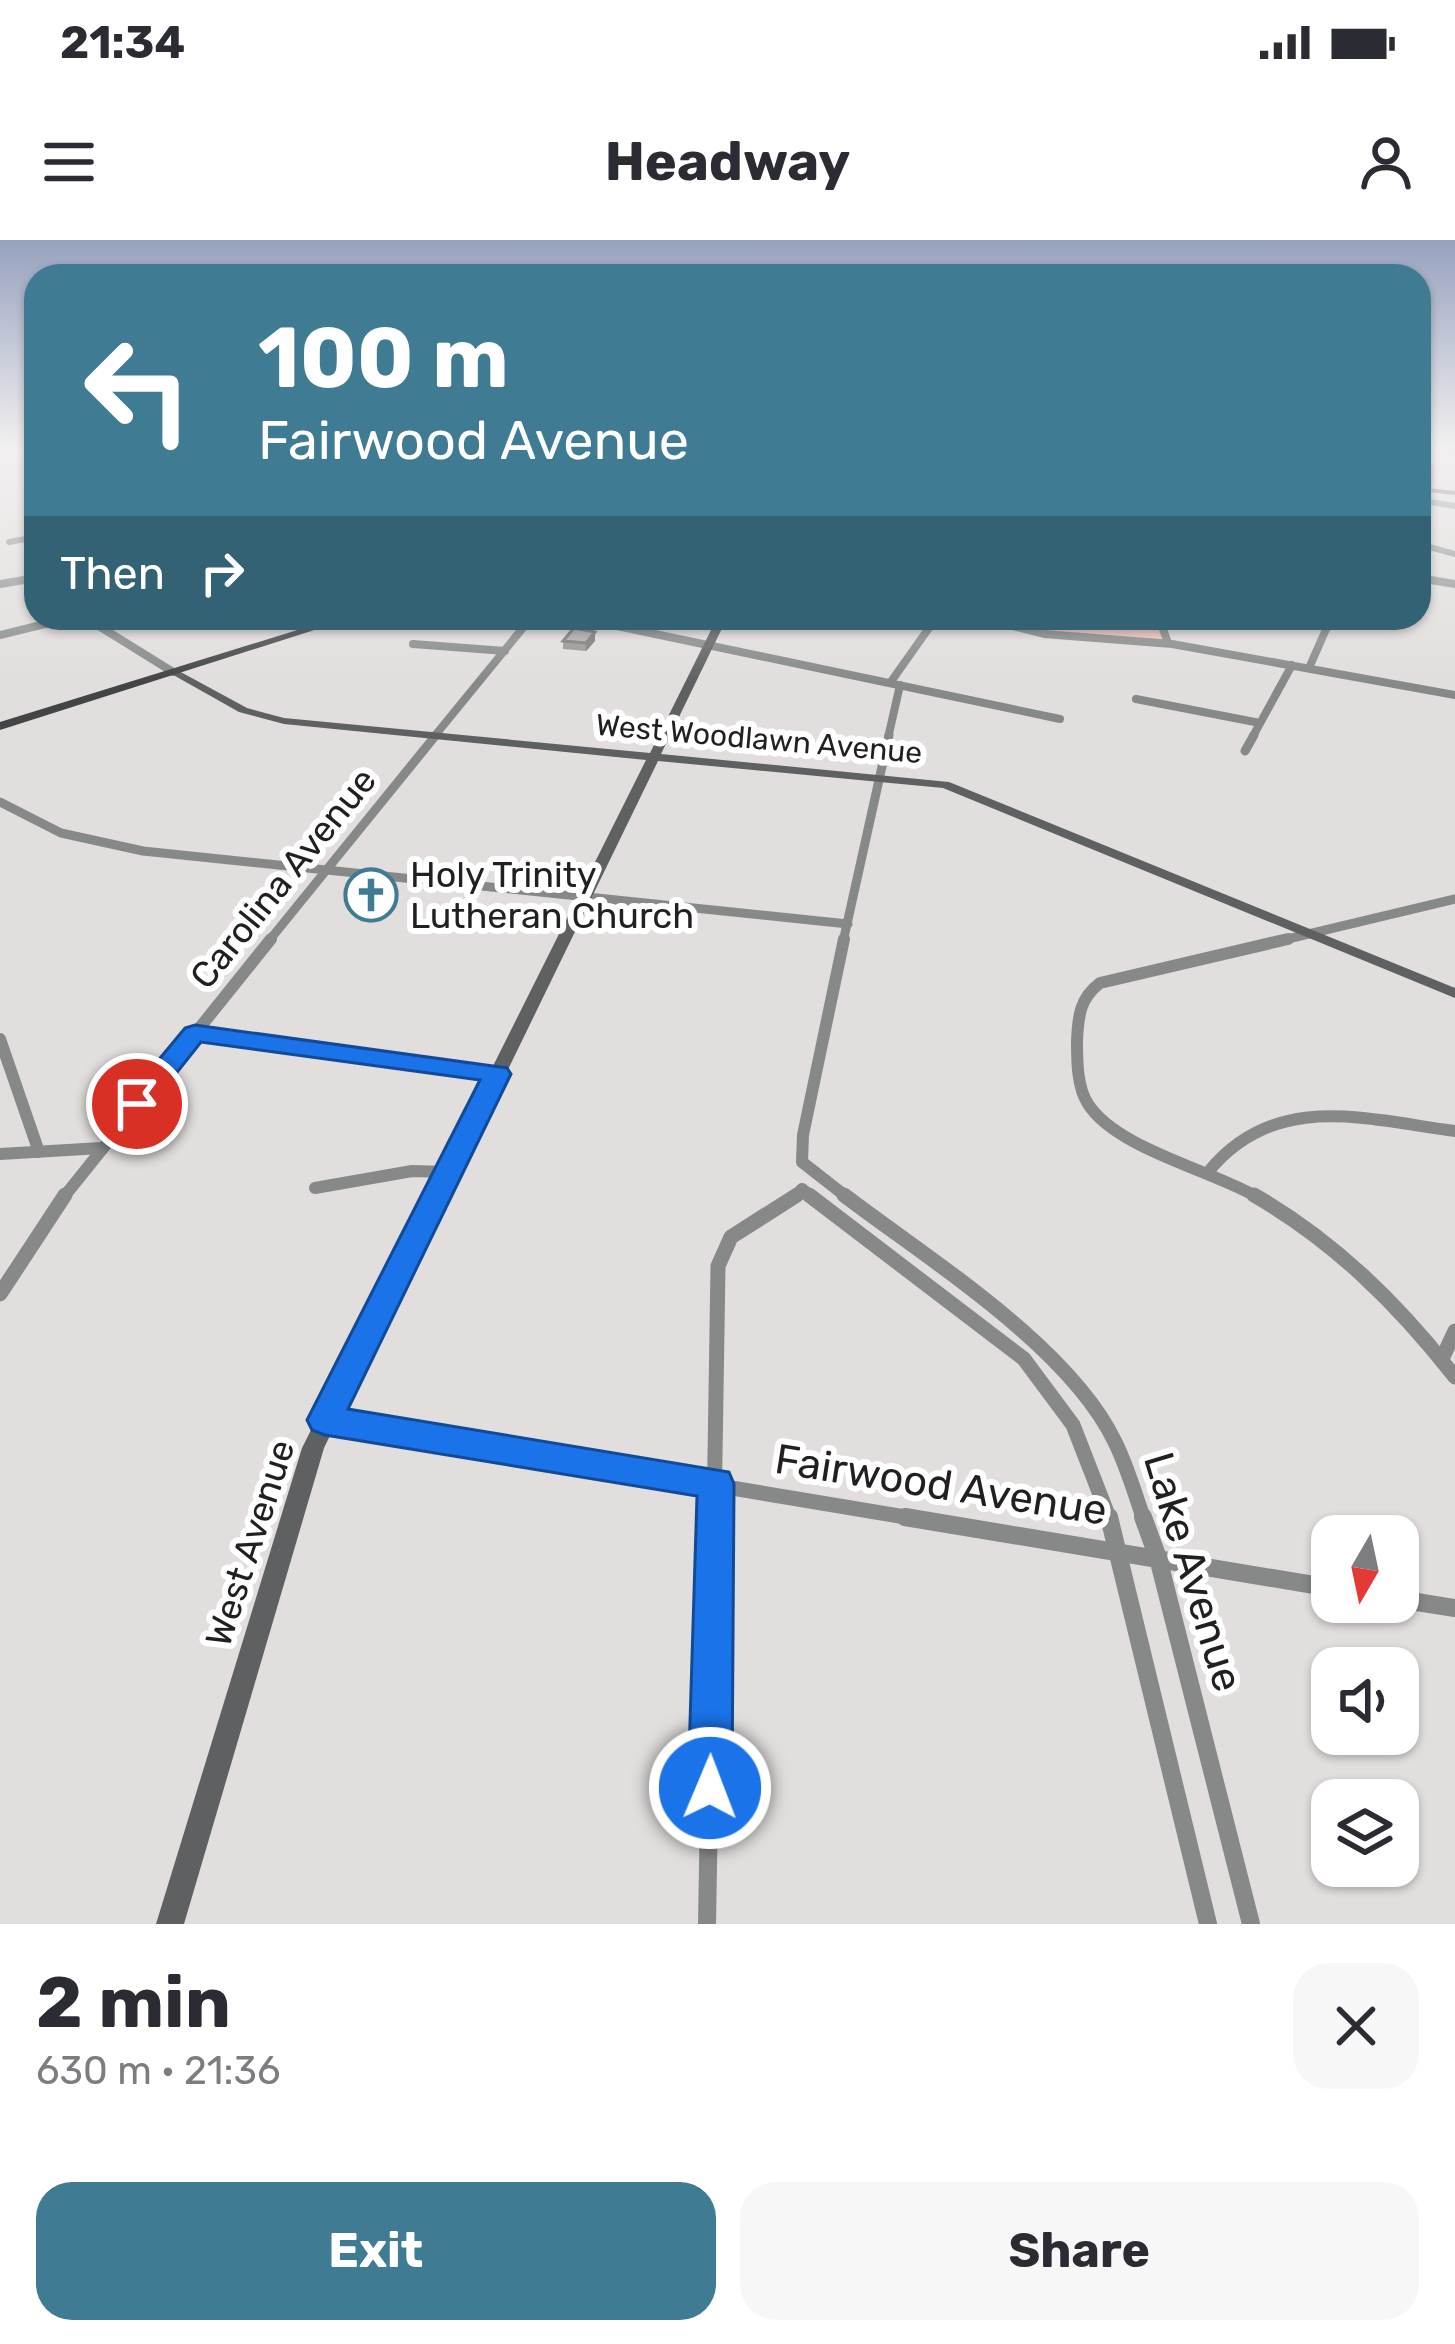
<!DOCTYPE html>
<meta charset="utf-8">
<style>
body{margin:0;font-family:Rubik,sans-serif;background:#f7f7f7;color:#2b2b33;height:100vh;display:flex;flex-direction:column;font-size:45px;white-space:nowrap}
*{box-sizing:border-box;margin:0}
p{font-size:39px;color:#7c7c81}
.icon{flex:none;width:66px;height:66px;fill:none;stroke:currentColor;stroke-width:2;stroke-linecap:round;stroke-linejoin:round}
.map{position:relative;height:1684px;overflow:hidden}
.sheet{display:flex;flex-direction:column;background:#fff;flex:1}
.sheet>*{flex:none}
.hud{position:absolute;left:24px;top:24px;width:1407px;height:366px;border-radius:36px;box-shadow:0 3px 9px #0004;background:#3f7b92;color:#fff;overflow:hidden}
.needle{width:78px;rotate:189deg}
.tools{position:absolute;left:1311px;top:1275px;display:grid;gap:24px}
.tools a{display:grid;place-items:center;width:108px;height:108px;border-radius:24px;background:#fff;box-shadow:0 3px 9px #0004;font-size:60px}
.pin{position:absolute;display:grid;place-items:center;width:102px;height:102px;color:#fff;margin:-51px;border:6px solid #fff;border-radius:50%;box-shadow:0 3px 12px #0007}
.me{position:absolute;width:132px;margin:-66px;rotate:1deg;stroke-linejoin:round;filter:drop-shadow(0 0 9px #0008)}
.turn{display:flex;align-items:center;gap:42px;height:252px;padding:0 36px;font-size:54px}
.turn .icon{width:156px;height:156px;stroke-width:2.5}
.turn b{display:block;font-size:84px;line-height:102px}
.then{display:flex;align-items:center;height:114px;padding:0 36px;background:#0003;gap:24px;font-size:45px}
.round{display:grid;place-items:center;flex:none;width:126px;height:126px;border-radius:36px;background:#f7f7f7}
.overview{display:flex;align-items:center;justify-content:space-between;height:204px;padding:0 36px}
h1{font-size:72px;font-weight:700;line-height:90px}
.primary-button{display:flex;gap:24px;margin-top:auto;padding:24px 36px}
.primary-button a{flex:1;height:138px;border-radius:36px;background:#3f7b92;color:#fff;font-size:48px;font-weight:700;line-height:138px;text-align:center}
.primary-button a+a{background:#f7f7f7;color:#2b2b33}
.status{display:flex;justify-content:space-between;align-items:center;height:84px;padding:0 60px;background:#fff;direction:ltr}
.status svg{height:33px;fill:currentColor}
header{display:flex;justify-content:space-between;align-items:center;height:156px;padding:0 36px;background:#fff;font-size:54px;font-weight:700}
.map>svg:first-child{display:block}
</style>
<div class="status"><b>21:34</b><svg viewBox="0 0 49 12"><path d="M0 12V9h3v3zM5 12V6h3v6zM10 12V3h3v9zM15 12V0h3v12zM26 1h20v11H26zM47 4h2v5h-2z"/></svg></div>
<header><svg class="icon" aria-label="menu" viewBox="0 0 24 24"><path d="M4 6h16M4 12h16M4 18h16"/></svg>Headway<svg class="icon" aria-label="person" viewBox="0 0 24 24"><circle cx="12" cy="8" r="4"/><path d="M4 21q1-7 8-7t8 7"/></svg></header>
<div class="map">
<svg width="1455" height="1684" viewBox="0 0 1455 1684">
<rect width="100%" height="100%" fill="#e1dedd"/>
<path fill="#efc4bf" d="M991,378h164l8,23 -118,-10z"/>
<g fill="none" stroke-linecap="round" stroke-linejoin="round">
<path stroke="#bd8782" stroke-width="3" d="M1419,217l14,10 -2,18
M1419,252h5"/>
<path stroke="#878989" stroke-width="6" d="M1446,207l9,6
M1419,260l36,6
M9,302l27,-5
M1419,304l36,10"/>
<path stroke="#878989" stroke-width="8" d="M1419,338l36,6
M0,344l36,-6
M86,378l87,54
M579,378l481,101
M982,378l62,16 128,10 283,51
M1159,378l9,25
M0,395l69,-17
M413,404l92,7
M1309,428l22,-50
M890,443l46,-65
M1136,459l124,24
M433,498l98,-120
M888,498l12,-53
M1252,498l40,-73"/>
<path stroke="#878989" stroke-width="9" d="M1245,511l9,-16
M0,562l61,31 82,18 705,73
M268,702l168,-207
M843,702l46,-207
M1275,702l180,-43"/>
<path stroke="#878989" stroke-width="12" d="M844,699l-41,196 -1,27 46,36
M195,793l302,41
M0,799l39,113
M0,914l101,-6
M1209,931c66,-80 155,-52 246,-40
M315,948l97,-17 36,1
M802,949l11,9
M63,958l208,-259
M794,958l8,-9
M1259,958c-47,-28 -142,-49 -171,-94 -11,-17 -11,-43 -11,-63 1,-25 3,-43 23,-58l188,-44"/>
<path stroke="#878989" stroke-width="15" d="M809,955l215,164 49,66 37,95
M844,955c84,64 225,151 271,247 12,24 20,52 29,78
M1254,955c80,46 144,109 201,182
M0,1054l65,-99
M1442,1119l13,-28
M325,1180l598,100
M714,1280l4,-254 13,-29 66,-42"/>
<path stroke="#878989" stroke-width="18" d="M905,1277l427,71
M1109,1277l99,407
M1143,1277l15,41 93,366
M1398,1359l57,9
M707,1684l7,-407"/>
<path fill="#5e6061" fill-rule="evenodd" d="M1419,247l36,4v4l-36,-4z
M717,378h10l-66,136 288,28 506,206v10l-512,-210 -285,-27 -334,687 -140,476h-28l146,-476 344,-688 -362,-36 -45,-12 -71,-40 9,-2 70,38 37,10 366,35z"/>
<path fill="#424445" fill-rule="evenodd" d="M336,378h16l-352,112v-8z"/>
</g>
<path fill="#979494" d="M595,392v9l-9,10 -23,-2v-8z"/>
<path fill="#7b7878" d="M595,392v9l-9,10v-8z"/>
<path fill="#b0acac" stroke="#7b7878" stroke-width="3" d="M574,388l21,4 -9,11 -23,-2z"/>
<linearGradient id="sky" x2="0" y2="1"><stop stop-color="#97a2bf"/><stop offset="0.47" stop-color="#f2f0f0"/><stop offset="1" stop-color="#f2f0f0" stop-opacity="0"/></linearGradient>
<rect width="1455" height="443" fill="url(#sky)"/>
<path fill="#1a73e8" stroke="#114b97" stroke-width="3" d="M195,785l312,43 4,6 -163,335 381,63 5,12 -2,304 -7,15 -15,7 -16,-7 -6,-15 9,-292 -372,-61 -13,-5 -5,-10 173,-340 -279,-38 -54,68h-20l-4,-6 4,-6 58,-70z"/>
<defs>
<g id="church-ring" transform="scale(2.7)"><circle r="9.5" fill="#fff" stroke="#3f7b92" stroke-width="1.5"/><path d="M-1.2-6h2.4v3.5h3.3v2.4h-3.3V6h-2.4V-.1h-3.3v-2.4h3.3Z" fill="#3f7b92"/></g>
</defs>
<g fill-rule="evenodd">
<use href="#church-ring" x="371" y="655"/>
</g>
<g text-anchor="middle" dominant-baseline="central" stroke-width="12" stroke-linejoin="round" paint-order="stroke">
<g font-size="30" fill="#211f1f" stroke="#fff">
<text transform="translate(759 499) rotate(5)">West Woodlawn Avenue</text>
</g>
<g font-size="36" fill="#211f1f" stroke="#fff" text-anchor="start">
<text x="410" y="634">Holy Trinity<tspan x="410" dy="41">Lutheran Church</tspan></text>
</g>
<g font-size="36" fill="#211f1f" stroke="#fff">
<text transform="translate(283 638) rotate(-51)">Carolina Avenue</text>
<text transform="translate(250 1303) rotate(-72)">West Avenue</text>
</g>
<g font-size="42" fill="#211f1f" stroke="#fff">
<text transform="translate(941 1245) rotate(9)">Fairwood Avenue</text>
<text transform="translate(1193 1332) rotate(73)">Lake Avenue</text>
</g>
</g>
</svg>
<div class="tools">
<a><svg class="needle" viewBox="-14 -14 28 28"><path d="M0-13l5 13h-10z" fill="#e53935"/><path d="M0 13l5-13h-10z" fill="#7c7c81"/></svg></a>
<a><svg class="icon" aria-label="sound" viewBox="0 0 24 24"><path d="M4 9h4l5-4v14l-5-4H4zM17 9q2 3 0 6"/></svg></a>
<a><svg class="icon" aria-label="layers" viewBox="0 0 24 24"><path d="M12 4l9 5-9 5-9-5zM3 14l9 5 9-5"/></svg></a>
</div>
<div class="pin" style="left:137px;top:864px;background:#d93025"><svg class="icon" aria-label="arrive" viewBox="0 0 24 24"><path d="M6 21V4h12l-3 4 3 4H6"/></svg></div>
<svg class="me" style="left:710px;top:1548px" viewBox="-20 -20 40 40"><circle r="17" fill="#1a73e8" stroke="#fff" stroke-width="3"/><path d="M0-11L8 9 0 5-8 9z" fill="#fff"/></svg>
<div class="hud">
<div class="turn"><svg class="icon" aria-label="left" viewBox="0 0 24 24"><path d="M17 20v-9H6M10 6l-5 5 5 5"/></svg><div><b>100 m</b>Fairwood Avenue</div></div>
<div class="then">Then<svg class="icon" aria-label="right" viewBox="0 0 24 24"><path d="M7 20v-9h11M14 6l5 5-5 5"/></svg></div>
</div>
</div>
<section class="sheet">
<div class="overview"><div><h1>2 min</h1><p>630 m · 21:36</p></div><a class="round"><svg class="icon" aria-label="close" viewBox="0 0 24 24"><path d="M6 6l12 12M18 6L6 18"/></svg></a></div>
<div class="primary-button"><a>Exit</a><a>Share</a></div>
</section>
